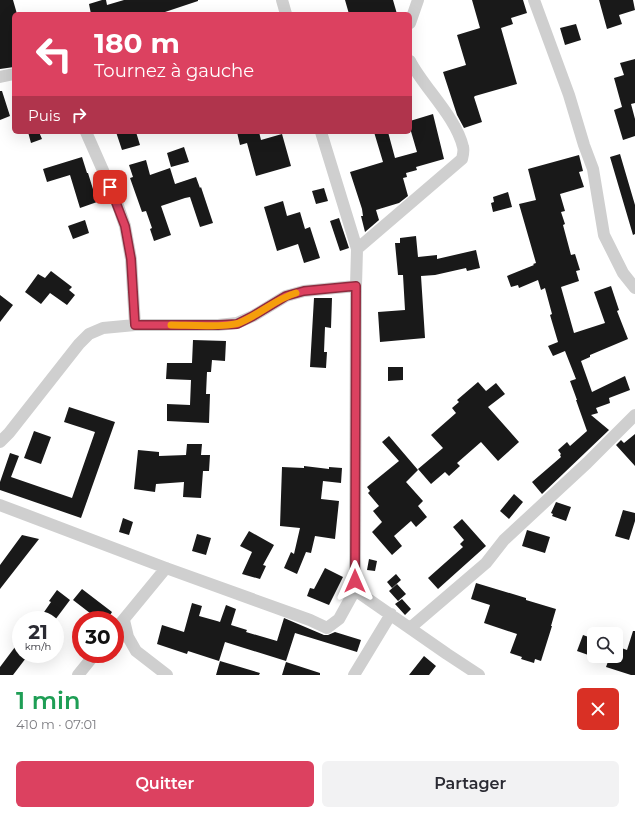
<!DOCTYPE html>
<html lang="fr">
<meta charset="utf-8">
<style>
body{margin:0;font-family:Montserrat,sans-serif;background:#f2f2f3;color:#2b2b33;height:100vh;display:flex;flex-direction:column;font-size:15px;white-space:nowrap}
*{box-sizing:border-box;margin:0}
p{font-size:13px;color:#7c7c81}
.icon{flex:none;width:22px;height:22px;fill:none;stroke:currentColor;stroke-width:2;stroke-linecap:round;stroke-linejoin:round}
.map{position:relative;height:675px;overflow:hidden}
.panel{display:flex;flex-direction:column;background:#fff;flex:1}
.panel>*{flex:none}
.guide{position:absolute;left:12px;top:12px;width:400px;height:122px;border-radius:6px;box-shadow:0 4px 16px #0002;background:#dc4160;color:#fff;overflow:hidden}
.buttons{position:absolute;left:587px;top:627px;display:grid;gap:8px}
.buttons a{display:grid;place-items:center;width:36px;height:36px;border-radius:6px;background:#fff;box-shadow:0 4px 16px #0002;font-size:20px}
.speed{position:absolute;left:12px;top:611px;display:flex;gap:8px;font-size:20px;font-weight:700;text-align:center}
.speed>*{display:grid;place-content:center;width:52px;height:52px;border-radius:50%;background:#fff;box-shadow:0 4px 16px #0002;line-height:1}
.speed small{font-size:10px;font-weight:400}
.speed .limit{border:6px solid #d22;background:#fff;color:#111}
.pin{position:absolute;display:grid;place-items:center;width:34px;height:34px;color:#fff;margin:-17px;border-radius:8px;box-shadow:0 2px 6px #0006}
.me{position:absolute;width:44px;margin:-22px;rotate:0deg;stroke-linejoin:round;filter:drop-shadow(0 0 3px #0008)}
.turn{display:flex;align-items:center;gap:14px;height:84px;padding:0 16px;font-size:18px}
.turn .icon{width:52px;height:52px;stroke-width:2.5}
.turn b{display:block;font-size:28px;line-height:34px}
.then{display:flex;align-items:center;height:38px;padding:0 16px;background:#0003;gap:8px;font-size:15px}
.round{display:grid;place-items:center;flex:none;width:42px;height:42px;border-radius:6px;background:#f2f2f3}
.headline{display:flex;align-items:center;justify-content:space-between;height:68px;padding:0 16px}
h1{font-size:24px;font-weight:600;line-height:30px;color:#1e9e55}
.primary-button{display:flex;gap:8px;margin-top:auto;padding:8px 16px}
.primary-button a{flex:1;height:46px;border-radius:6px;background:#dc4160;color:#fff;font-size:16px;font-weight:600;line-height:46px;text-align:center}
.primary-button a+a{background:#f2f2f3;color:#2b2b33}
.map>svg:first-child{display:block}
</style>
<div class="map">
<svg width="635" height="675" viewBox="0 0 635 675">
<rect width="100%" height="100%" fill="#fff"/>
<path fill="#191919" d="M0,0h13l4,14h-3v53l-14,2z
M102,0h4l1,5 17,-5h74v1l-39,13h-68l-2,-10z
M345,0h48l4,14h-48z
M472,0h51l4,13 -16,5 2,6 -12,4 16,56 -42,12 -1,1 8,25 -18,6 -7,-13 -14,-43 23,-7 -9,-30 23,-7z
M599,0h34l2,10 -16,5 3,9 -15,5z
M576,24l5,16 -16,5 -5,-17z
M635,59v44l-4,1 4,15v17l-12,4 -9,-30 8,-3 -8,-29 10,-3 -4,-12z
M0,91h2l8,25 -10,4z
M433,114l11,45 -28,8 1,3 -11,3 1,4 -4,1 5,18 -9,7 -23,7 3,10 -14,12 -4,-16h2l-1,-7 -12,-37 33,-10 -9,-30h14l7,26 22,-6 -7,-24v-7z
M28,132h11l3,7 -11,4z
M116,132h20l4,13 -18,5z
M237,132h22l2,8 21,-6 9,32 -35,10 -9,-33 -7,2z
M184,147l5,15 -18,5 -4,-14z
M620,154l15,51v29l-2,1 -23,-78z
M579,155l4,16 -4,1 5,15 -24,7 5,17 -4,1 4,12 -2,1 8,30 4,-1 5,16 -4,1 3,10 -18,6 13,46 31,-10 -11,-31 17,-6 8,24 -2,1 11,28 -38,16v2l-9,4 11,31 33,-16 5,14 -21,8 1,5 -14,5 2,5 -7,2 18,15 -67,64 -10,-12 29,-25 -1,-2 1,-1 -3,-4 9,-8 3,4 17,-15 -11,-31h1l-7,-19 6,-2 -11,-28 -12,5 -5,-10 10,-4 -8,-27 2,-1 -7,-26 -4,2 -3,-10 -19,8 -1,-3 -7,2 -4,-11 27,-11 -1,-1 3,-1 -17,-59 17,-4 -8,-31z
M82,157l5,16h1l9,29 -17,6 -10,-33 -23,7 -4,-13z
M146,160l4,15 20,-7 5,16 21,-7 4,11 1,-1 12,36 -13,4 -10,-30 -5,1 -24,8 10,29 -17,6 -4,-12 2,-1 -6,-17 -4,1 -12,-34 3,-1 -4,-12z
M324,188l4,13 -12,3 -4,-13z
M508,192l4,15 -19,5 -2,-9 3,-1 -1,-5z
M283,201l4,15 13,-4 5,17 5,-2 10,31 -16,5 -6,-19 -21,7 -13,-44z
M339,218l10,30 -9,3 -10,-30z
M85,220l4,13 -16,6 -5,-13z
M416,236l2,21 19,-2v4l39,-9 4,18 -13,3 -1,-3 -31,7 -14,1 4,62 -45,4 -2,-30 27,-2 -2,-35h-5l-3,-32h5v-5z
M51,271l21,16 -3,3 6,5 -8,10 -17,-12 -9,11 -16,-12 13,-18 7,4z
M0,295l13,10 -13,17z
M314,298h18l-1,30 -6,-1 -1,25h3l-1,16 -16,-1z
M193,340l33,1 -1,20 -13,-1 -1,12h-4l-1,22h4l-1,29 -42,-2v-17l23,1 1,-25 -25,-1 1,-16h25z
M388,367h15v13l-15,1z
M478,382l8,9 10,-8 9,11 -17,13 31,35 -21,19 -17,-19 -24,21 3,3 -11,10 -4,-4 -14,12 -13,-15 25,-21 -12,-13 25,-22 -4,-5 7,-6 -2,-2z
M69,407l46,15 -34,96 -81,-28v-8l10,-29 9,3 -8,21 61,21 23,-66 -31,-10z
M34,431l17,6 -10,27 -17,-6z
M635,434v32l-19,-21 5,-5 3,3z
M389,436l29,34 -12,12 17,19 -5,5 9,11 -11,10 -5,-6 -17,15 8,10 -10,9 -20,-23 10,-10 -9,-11 6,-5 -11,-13 2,-2 -3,-4 32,-26 -17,-19z
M187,444h15l-1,11h9l-1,16h-6l-2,27 -18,-1 1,-15 -28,2 -1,8 -21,-3 4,-39 21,2v4l27,-1z
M304,466l25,3v-2l13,1 -1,15 -18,-2 -2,18 18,2 -4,38 -20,-3 -4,17 -5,-1 -9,22 -13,-6 7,-16 3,2 6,-26 -20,-2 2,-59 22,1z
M514,494l9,8 -14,17 -9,-8z
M556,502l15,5 -5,14 -14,-5 1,-2 -2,-1z
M623,510l12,3v8l-6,19 -14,-4z
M123,518l10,4 -4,13 -10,-3z
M462,519l24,27 -48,43 -10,-11 35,-31 -3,-3 4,-4 -11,-13z
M527,530l23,7 -5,16 -23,-7z
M249,531l25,14 -11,20 3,1 -6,13 -18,-5 10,-22 -12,-6z
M197,534l14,4 -5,17 -14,-4z
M22,535l17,4 -39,50v-24z
M369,559l8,2 -2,10 -8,-1z
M325,568l18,9 -14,28 -22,-9 3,-8 4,1z
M396,574l5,6 -9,8 -5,-6z
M476,583l50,15v2l30,9 -5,17h1l-11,35 -6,-2 -1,4 -13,-4 1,-2 -12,-4 7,-19 -33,-11 6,-18 -19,-6z
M397,584l9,10 -8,7 -9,-10z
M82,589l30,23 -5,8h-8l-26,-20z
M57,590l13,10 -15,20h-13l3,-3 -3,-2 9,-13 -2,-1z
M402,599l9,10 -6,6 -10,-11z
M192,603l10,3 -3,10 18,5 3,1 6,-17 10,4 -5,16 16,5 -1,2 31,9 7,-23 40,17h4l7,-3 26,8 -4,12 -62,-19 -9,28 -61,-19 -6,19 -31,-10 -1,3 -30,-10 5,-19 22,7z
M633,631h2v44h-4l-25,-8 4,-11h6v-10l11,4z
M583,635l11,4v18l-17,-6z
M21,639v15h8l-16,21h-13v-8z
M424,656l12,10 -7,9h-20z
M220,661l40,12 -1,2h-43z
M286,662l34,11v2h-38z"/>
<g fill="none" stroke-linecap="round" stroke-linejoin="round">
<path stroke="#cfcfcf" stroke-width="12" d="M282,0l4,14
M534,0l35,95 15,50 9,24 11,66 19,38 12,15
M410,23l8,-23
M0,77l14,-3
M86,132l30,68 9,26 6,33 4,66
M321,132l36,117 -1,37 -1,304
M357,249l105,-90c1,-4 2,-9 1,-12 -7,-30 -39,-59 -53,-86
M0,442l9,-9 70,-89 10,-10 14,-6 32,-3h83l19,-2 16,-7 33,-20 18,-5 52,-5
M0,505l166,63 144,52 17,8 12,-9 16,-29 92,64 32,21
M124,620l4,17 8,14 31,24
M410,628l76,-65 18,-23 83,-77 48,-48
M115,630l51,-62
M78,675l17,-21
M354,675l37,-61"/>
</g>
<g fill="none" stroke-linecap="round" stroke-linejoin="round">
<g stroke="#8f2a3e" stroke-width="10">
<path id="route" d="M110,187l15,39 6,33 4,66h83l19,-1 16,-8 33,-20 18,-5 52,-5 -1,295"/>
</g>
<use href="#route" stroke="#dc4160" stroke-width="7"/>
<path stroke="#f59e0b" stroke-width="7" d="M171,325c16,0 54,3 68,-2 20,-8 36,-24 57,-30"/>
</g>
</svg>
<div class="buttons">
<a><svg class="icon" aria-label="search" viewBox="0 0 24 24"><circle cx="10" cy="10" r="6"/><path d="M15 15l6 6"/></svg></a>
</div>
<div class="speed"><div>21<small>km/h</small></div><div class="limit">30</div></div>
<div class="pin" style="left:110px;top:187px;background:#d93025"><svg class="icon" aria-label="arrive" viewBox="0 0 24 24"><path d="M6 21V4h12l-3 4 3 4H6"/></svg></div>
<svg class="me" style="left:355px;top:581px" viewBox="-20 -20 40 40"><path d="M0-17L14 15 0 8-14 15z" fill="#dc4160" stroke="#fff" stroke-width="4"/></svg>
<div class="guide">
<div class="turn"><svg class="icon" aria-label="left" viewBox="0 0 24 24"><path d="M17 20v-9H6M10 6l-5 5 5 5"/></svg><div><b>180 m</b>Tournez à gauche</div></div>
<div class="then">Puis<svg class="icon" aria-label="right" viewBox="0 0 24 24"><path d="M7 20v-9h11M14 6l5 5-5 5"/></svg></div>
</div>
</div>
<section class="panel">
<div class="headline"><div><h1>1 min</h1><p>410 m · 07:01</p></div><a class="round" style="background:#d93025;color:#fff"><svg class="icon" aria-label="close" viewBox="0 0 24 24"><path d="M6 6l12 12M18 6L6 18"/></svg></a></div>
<div class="primary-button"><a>Quitter</a><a>Partager</a></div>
</section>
